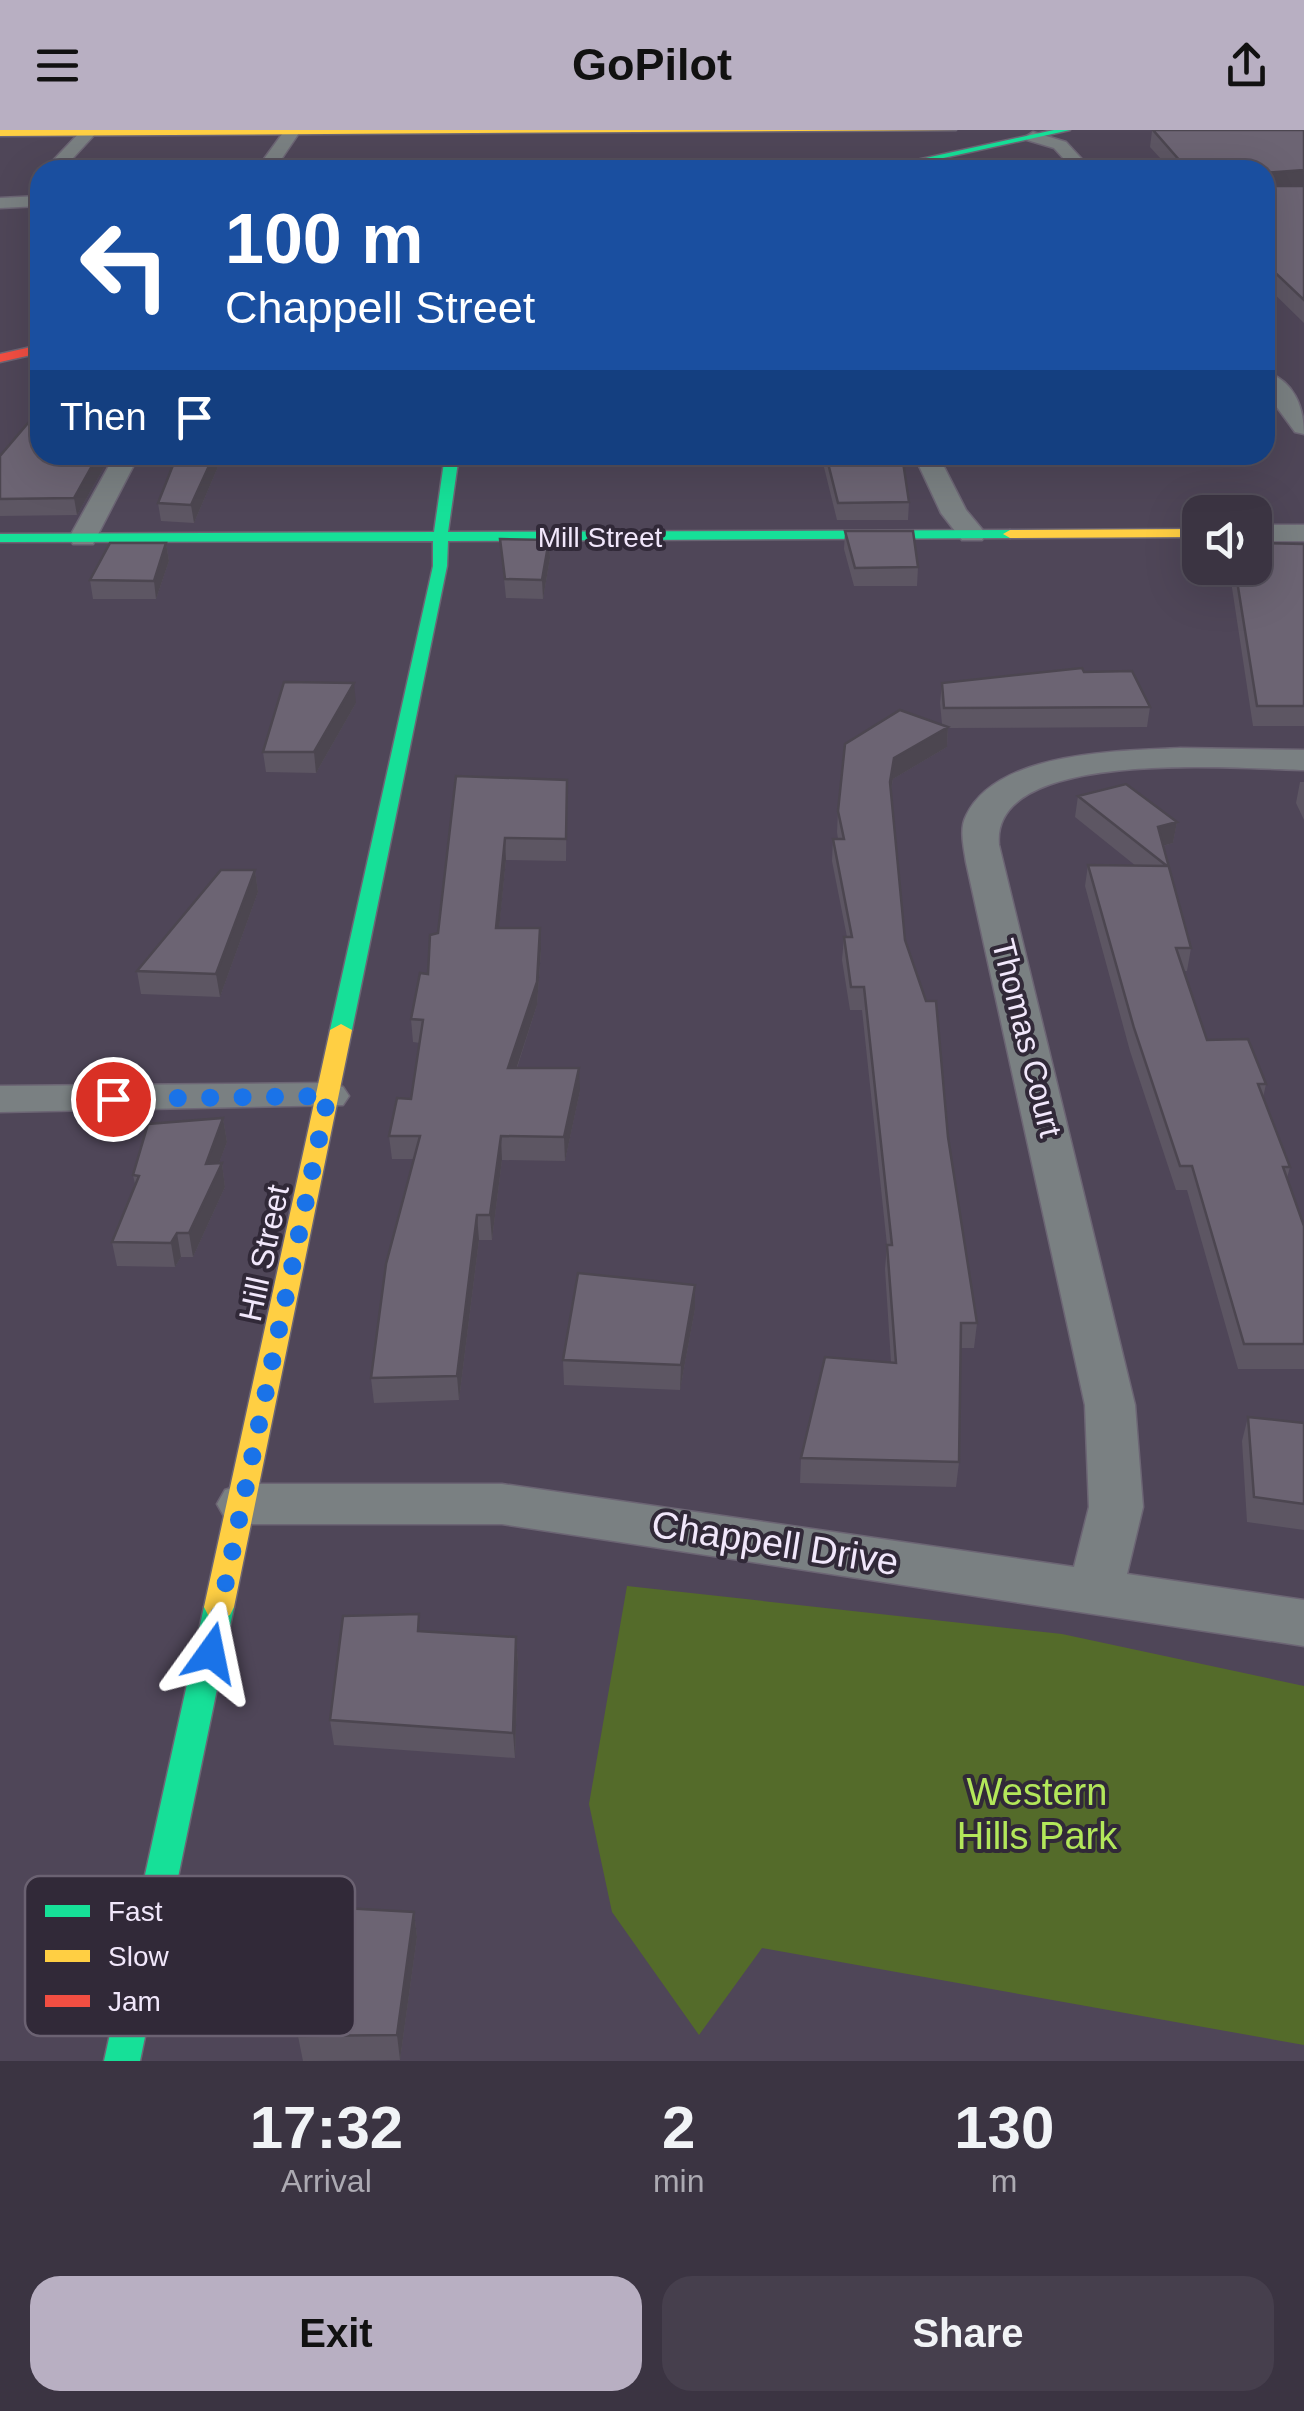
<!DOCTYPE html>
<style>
body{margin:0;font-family:Helvetica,sans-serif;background:#463f4d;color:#f1f3f6;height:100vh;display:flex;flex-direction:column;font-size:38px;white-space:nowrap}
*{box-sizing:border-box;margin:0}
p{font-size:32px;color:#acaab2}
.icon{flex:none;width:55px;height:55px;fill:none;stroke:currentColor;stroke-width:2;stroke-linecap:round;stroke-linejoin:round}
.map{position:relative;height:1931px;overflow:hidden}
.drawer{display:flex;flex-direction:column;background:#3b3442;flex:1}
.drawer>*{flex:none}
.guide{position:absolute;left:30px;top:30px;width:1245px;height:305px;border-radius:30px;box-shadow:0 10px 40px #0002,0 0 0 2px #544f5b;background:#1a4fa0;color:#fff;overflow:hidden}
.buttons{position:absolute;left:1182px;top:365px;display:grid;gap:20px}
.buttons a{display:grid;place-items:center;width:90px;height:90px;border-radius:20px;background:#3b3442;box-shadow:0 10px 40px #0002,0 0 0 2px #544f5b;font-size:50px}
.pin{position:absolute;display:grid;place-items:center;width:85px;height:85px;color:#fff;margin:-42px;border:5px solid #fff;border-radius:50%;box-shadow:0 2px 10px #0007}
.me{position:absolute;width:110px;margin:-55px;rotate:12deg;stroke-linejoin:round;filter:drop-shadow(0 0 8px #0008)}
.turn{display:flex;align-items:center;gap:35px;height:210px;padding:0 30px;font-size:45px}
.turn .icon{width:130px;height:130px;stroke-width:2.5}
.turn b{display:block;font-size:70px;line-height:85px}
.then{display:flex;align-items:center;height:95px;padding:0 30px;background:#0003;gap:20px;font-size:38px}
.eta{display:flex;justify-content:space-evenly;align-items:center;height:170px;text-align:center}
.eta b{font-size:60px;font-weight:700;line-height:70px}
.action{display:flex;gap:20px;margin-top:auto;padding:20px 30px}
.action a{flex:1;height:115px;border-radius:30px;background:#b8afc2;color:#111;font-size:40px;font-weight:700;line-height:115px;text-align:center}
.action a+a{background:#463f4d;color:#f1f3f6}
header{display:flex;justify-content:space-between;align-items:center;height:130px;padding:0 30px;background:#b8afc2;color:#111;font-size:45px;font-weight:700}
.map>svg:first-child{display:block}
</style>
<header><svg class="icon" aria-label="menu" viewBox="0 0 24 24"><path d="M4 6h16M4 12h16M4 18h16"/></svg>GoPilot<svg class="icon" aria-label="share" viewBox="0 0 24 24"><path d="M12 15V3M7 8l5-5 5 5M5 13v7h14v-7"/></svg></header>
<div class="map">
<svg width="1304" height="1931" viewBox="0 0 1304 1931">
<rect width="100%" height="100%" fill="#4f4658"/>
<path fill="#546b2a" d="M627,1456l435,48 242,52v359l-542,-97 -63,87 -87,-123 -23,-108z"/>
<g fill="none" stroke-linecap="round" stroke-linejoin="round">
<g stroke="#6c6574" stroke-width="3">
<path id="street" d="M82,0l14,3 -34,37h-18z
M285,0l14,3 -25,37h-18z
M1033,2l33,10 26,28h-18l-20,-22 -27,-8 -2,-3z
M40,66v10l-40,2v-10z
M1265,242c29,8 39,35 39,62l-9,-2 -30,-41z
M115,325h24l-46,89h-20l-4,-6z
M914,325h24l28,55 20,24 -4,6h-20l-21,-27z
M1255,395h49v16h-49z
M1180,618l124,2v20c-63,-1 -315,-24 -305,75l136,560 8,102 -16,67 177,26v46l-802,-122h-258l-19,-6 -8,-14 8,-14 19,-6h258l572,83 15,-60 -4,-102 -119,-543c-2,-14 -7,-33 0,-46 30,-65 154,-65 214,-68z
M328,953l15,4 6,9 -6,9 -343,7v-26z"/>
</g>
<g stroke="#6c6574" stroke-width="3">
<path id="fast" d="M1054,0h16l-181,40h-18z
M445,325h14l-11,77 562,-2 7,4 -7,4 -562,3 -1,25 -95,464 -11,6 -11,-6 103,-464v-25l-433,1v-8l434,-2z
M219,1465l11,4 4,8 -94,454h-36l100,-454 4,-8z"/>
</g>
<g stroke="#6c6574" stroke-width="3">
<path id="slow" d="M0,0h956l-956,6z
M1200,399v8l-190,1 -7,-4 7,-4z
M341,894l11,6 -118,577 -4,8 -11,4 -11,-4 -4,-8 126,-577z"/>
</g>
<g stroke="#6c6574" stroke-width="3">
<path id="jam" d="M40,215v8l-40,9v-8z"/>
</g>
<use href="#street" fill="#7a8082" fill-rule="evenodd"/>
<use href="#fast" fill="#16e098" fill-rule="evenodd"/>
<use href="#slow" fill="#ffcf43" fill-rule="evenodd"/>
<use href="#jam" fill="#f24e42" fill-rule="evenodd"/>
</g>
<path fill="#5d5663" d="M1304,0v193l-39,-38v-115h-94l-21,-23 2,-16z
M111,325l-34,60 -77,1v-60z
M177,325h46l-29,68 -33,-2 -3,-18z
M821,325h81l7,47 -1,18h-71z
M845,401l73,36 -1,19h-63l-10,-37z
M500,409l49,1 1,18 -7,41 -37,-1z
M166,413l3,18 -13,38h-63l-3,-19z
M1304,414v182h-51l-24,-158h26z
M1084,542l66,35 -3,20 -199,1 -1,19 -54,32 -2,11 14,150 43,197 29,186 -3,25h-13l-2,114 -3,25 -156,-4 1,-25 90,-96 -6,-93 2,-24 -25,-235h-12l-8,-50 2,-23h3l-15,-76 1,-22h5l-1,-7 1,-21 104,-87 -2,-21 2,-20z
M356,573l-40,70 -50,-1 -3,-20z
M456,646l111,4 -1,81 -60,-1 -7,68 42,22 -4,55 -20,63 63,23 -15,70 -63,-1 -10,80h-13l-20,160 -85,3 -3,-25 43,-219h-22l-3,-23 22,-37 9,-56 -7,-1 -2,-23 17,-45 10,-41z
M1300,652h4v38l-8,-17z
M1078,666l99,26 -4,21 -10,3 28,102 -4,23h-3l23,69 59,44 -3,14 27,69 -3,11 17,48v143h-66l-51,-179h-11l-46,-139 -45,-165 3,-21 48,1 -61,-49z
M255,740l3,22 -38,105 -79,-3 -4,-23z
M223,988l4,24 -8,21h3l3,24 -32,70h-12l-6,10 -58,-1 -5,-24 23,-58 -2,-9z
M695,1155v24l-15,81 -116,-5 -1,-25z
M1248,1287l56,6v107l-57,-8 -5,-81z
M421,1502l95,5 2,25 -3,96 -181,-13 -4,-25z
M414,1782l3,25 -17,123 -97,1 -5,-25 3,-32 -3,-17z"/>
<path fill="#4c4650" d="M1304,40v16l-39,4v-17z
M98,325h13l-34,60 -3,-17z
M214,325h9l-29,68 -3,-18z
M549,410l1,18 -7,41 -1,-19z
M166,413l3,18 -13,38 -2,-18z
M354,553l2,20 -40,70 -2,-21z
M948,597l-1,20 -54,32 -5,24 6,-45z
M1177,692l-4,21 -18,5 3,-21z
M505,708l1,22 -9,90 -1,-22z
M255,740l3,22 -38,105 -4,-23z
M540,798l1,22 -4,55 -28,86 -1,-23z
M579,938l1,23 -15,70 -1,-24z
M223,988l4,24 -17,45 -4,-23z
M501,1006l1,24 -10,80 -2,-25z
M222,1033l3,24 -32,70 -4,-24z
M477,1085l2,25 -20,160 -2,-24z
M177,1103l4,24 -6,10 -4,-24z
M695,1155v24l-15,81 1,-25z
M516,1507l2,25 -3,96 -2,-25z
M414,1782l3,25 -17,123 -3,-25z"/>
<path fill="#6c6473" stroke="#4c4650" stroke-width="2.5" d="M1153,0h151v40l-39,3v-3h-77z
M1265,46l3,10h36v114l-39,-37z
M40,279v46h58l-24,43 -74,1v-43z
M177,325h37l-23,50 -33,-2z
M826,325h76l7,47 -71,1z
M845,401h68l5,36 -63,1z
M500,409l49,1 -7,40 -37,-1z
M110,413h56l-12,38 -64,-1z
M1255,413l49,1v162h-47l-22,-138h20z
M1082,538l2,4 48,-1 18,36 -206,1 -2,-25z
M284,552l70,1 -40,69h-51z
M900,580l48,17 -54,31 -4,24 15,158 21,61h10l12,136 29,186h-16l-2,139 -158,-4 24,-101 71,6 -9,-118h5l-28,-258h-13l-7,-50h8l-19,-98h11l-6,-28 7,-67z
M456,646l111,4 -1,59 -61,-1 -9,90h44l-3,54 -29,86h71l-15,69 -63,-1 -11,79h-13l-20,161 -86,2 15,-114 34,-128h-31l8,-38 14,1 12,-79 -12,-1 9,-46 8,1 2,-39 8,-2z
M1126,654l51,38 -19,5 33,121h-15l31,92 41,-1 18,45h-8l32,83h-7l21,59v118h-60l-52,-178h-12l-46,-138 -46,-163 79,1 -89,-70z
M221,740h34l-39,104 -79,-3z
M223,988l-17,46 16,-1 -33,70h-12l-6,10 -59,-1 27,-66 -6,-1 15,-51z
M578,1143l117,12 -14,80 -118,-5z
M1248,1287l56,6v81l-50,-7z
M419,1484l-1,17 98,6 -3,96 -183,-13 13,-104z
M307,1776l107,6 -17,123 -99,1 5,-49h-5z"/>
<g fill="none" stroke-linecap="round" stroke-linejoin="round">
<path stroke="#1a73e8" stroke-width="18" stroke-dasharray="0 32.4" d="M113,969l215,-3 -117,557"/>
</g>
<g text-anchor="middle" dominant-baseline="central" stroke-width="8" stroke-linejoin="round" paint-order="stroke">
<g font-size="28" fill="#f1e7fb" stroke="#312938">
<text x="600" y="407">Mill Street</text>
</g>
<g font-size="32" fill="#f1e7fb" stroke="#312938">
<text transform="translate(1027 908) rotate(76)">Thomas Court</text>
<text transform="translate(264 1123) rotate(-78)">Hill Street</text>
</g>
<g font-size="38" fill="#f1e7fb" stroke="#312938">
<text transform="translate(775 1413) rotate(9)">Chappell Drive</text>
</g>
<g font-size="38" fill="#b3e75a" stroke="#312938">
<text x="1037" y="1662">Western<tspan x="1037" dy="44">Hills Park</tspan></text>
</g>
</g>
<rect x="25" y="1746" width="330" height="160" rx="15" fill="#312938" stroke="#6b6272" stroke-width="2.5"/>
<rect x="45" y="1775" width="45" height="12" fill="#16e098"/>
<rect x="45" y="1820" width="45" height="12" fill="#ffcf43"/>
<rect x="45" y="1865" width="45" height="12" fill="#f24e42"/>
<g font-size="28" fill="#f1e7fb">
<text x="108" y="1791">Fast</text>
<text x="108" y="1836">Slow</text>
<text x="108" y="1881">Jam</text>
</g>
</svg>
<div class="buttons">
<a><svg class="icon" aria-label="sound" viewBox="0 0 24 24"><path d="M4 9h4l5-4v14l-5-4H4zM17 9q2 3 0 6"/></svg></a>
</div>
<div class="pin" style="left:113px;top:969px;background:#d93025"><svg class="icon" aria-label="arrive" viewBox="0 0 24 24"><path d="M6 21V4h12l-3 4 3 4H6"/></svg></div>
<svg class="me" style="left:211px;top:1523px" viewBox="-20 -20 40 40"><path d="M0-17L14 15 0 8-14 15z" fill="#1a73e8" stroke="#fff" stroke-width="4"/></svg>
<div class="guide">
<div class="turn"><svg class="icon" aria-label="left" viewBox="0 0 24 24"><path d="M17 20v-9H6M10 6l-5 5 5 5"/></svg><div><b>100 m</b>Chappell Street</div></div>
<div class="then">Then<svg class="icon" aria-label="arrive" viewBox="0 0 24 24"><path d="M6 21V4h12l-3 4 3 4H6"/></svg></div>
</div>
</div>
<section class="drawer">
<div class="eta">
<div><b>17:32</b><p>Arrival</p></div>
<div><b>2</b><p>min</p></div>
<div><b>130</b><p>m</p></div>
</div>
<div class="action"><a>Exit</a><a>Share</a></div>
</section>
